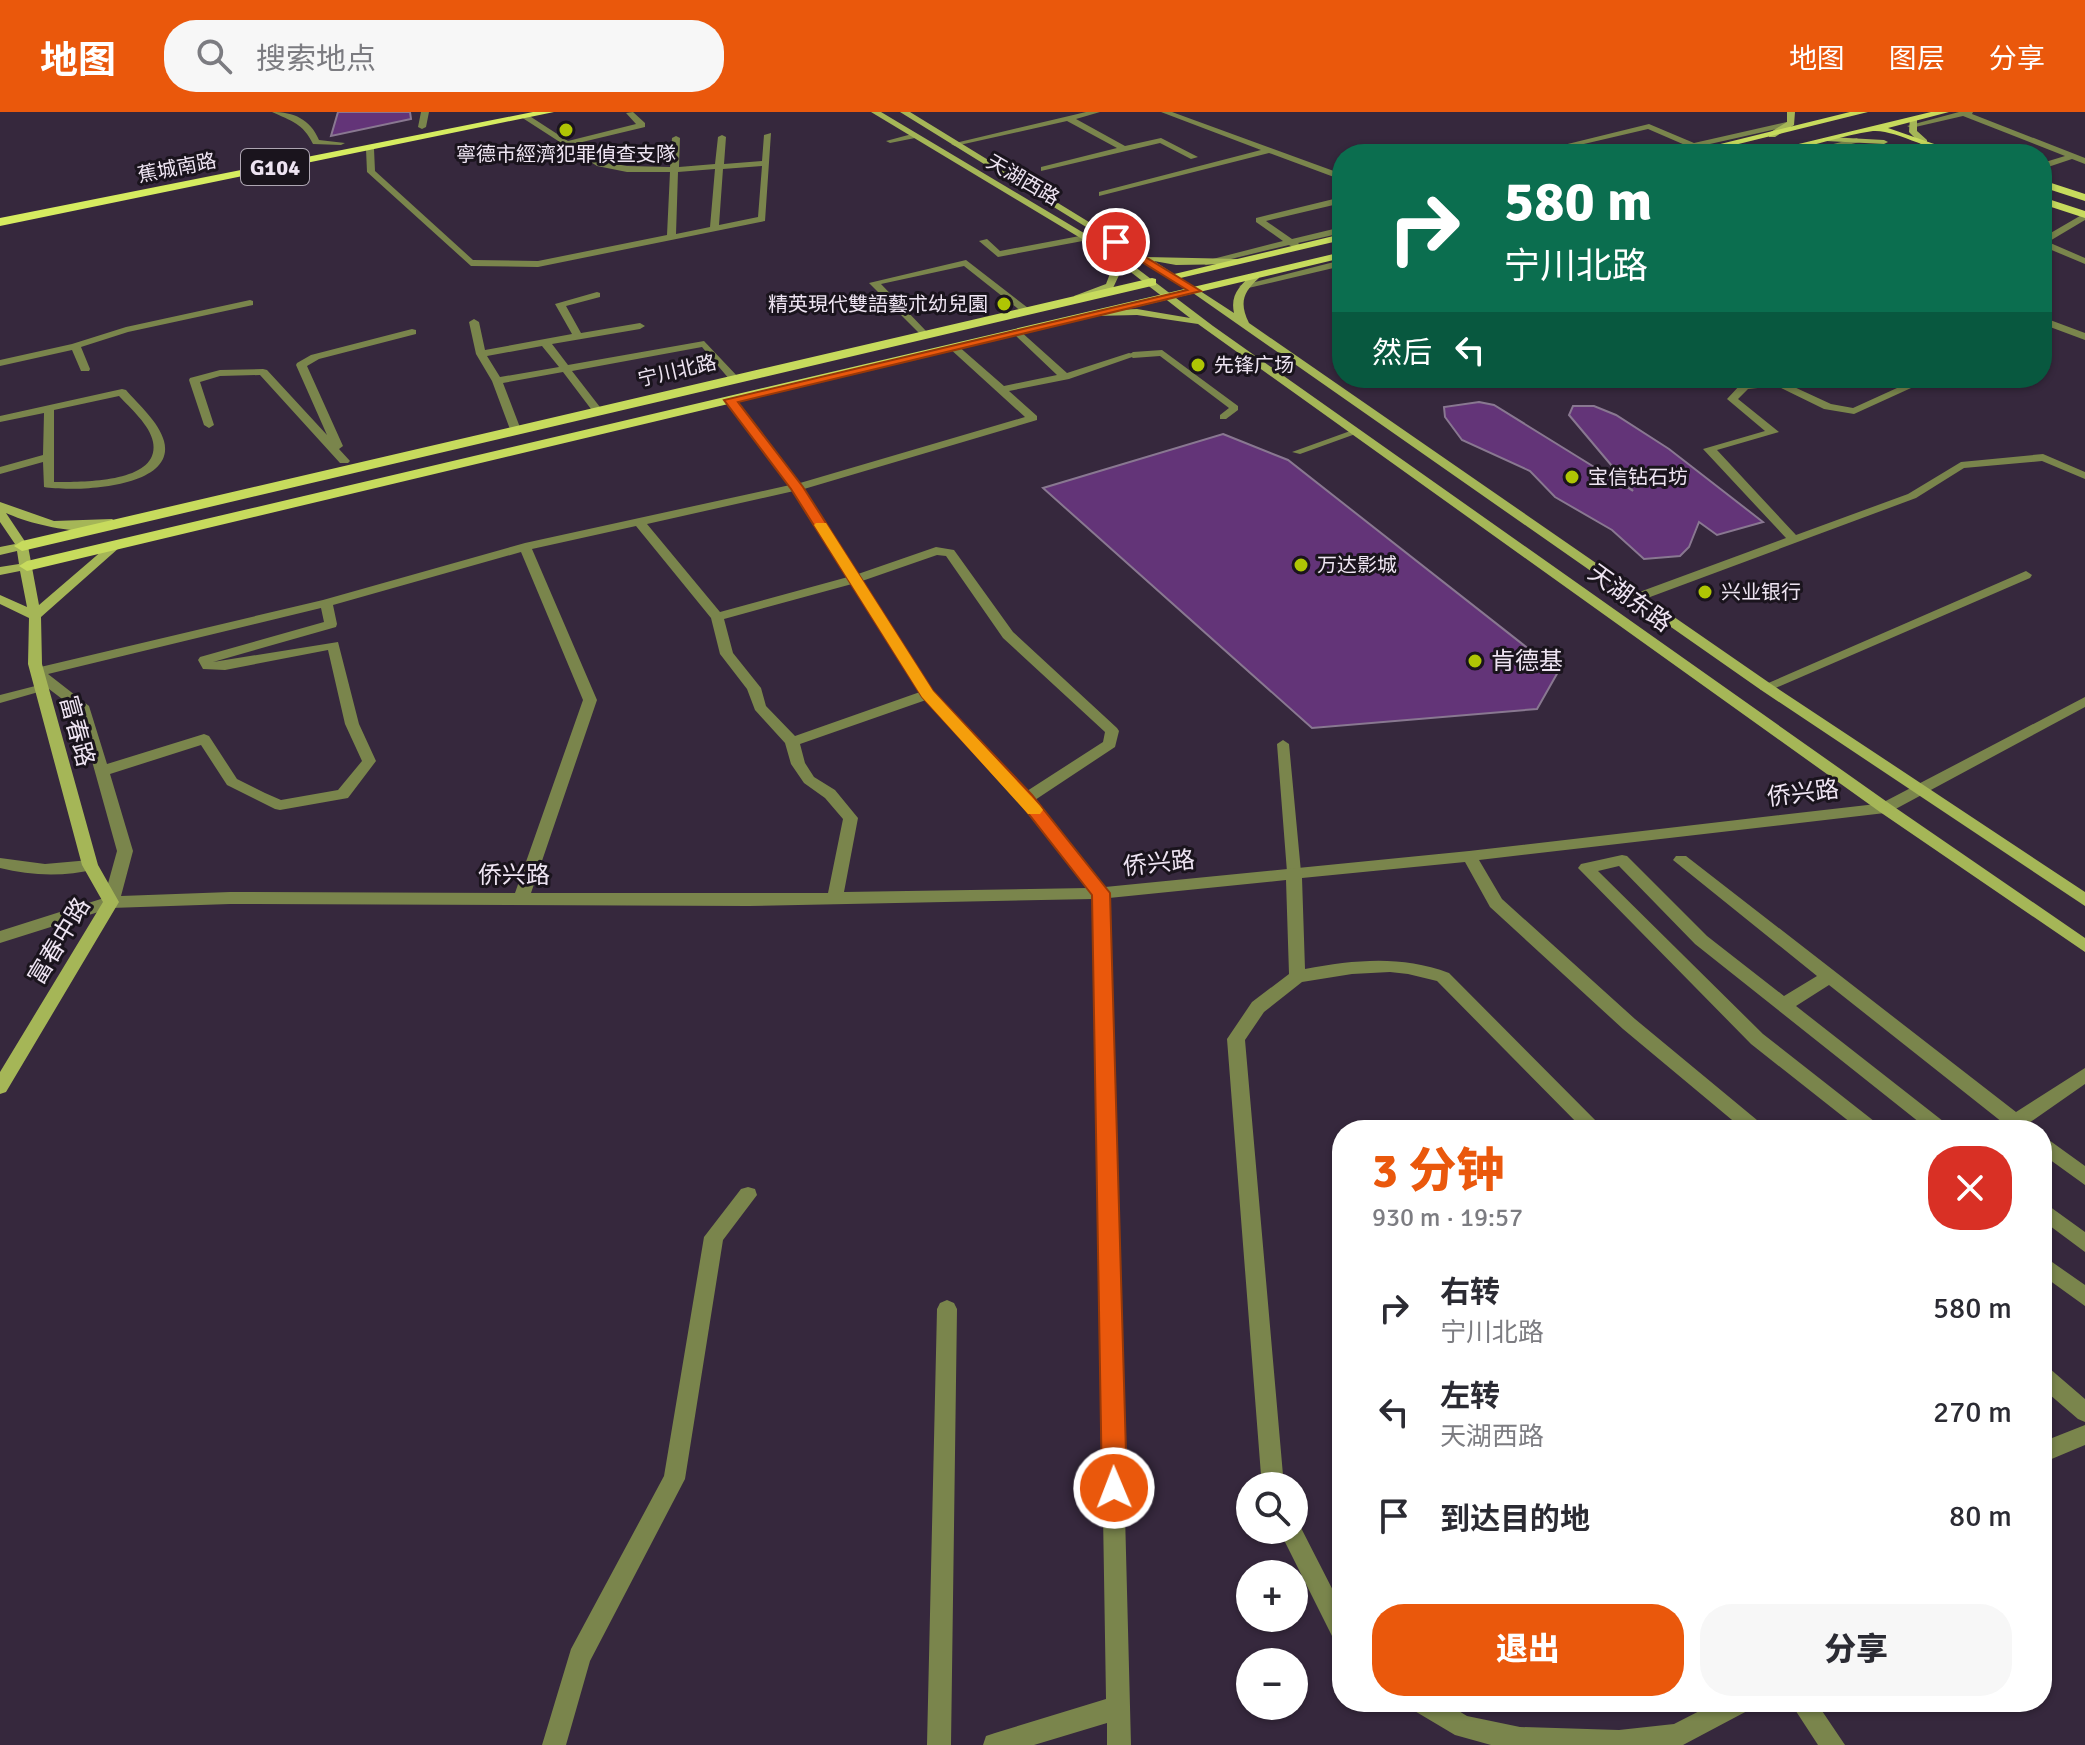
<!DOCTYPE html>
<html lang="zh">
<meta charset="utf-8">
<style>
body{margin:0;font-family:Signika,"Noto Sans SC",sans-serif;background:#f7f7f7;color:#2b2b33;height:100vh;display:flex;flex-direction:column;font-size:30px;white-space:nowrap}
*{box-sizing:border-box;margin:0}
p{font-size:26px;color:#7c7c81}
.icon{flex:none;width:44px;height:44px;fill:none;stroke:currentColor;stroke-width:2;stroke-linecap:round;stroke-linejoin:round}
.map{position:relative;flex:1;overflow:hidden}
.sheet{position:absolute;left:1332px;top:1008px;width:720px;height:592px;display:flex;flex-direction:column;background:#fff;border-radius:32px;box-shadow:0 2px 6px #0004}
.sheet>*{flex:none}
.banner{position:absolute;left:1332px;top:32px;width:720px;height:244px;border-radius:32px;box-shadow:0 2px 6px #0004;background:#0b6e4f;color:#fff;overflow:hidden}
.buttons{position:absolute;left:1236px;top:1360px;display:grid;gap:16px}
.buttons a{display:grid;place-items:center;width:72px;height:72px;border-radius:50%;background:#fff;box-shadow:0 2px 6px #0004;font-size:40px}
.pin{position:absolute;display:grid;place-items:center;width:68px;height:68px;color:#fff;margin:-34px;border:4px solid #fff;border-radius:50%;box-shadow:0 2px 8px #0007}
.me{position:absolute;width:88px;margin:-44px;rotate:359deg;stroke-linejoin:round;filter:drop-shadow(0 0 6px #0008)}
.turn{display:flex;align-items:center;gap:28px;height:168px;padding:0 40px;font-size:36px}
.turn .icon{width:104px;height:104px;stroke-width:2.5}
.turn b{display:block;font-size:56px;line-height:68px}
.then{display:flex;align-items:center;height:76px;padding:0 40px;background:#0003;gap:16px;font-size:30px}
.round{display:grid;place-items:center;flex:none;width:84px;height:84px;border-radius:32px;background:#f7f7f7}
.head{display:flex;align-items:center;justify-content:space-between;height:136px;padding:0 40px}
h1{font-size:48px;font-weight:800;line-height:60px;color:#ea580c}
.cta{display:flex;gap:16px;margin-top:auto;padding:16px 40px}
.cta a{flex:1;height:92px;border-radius:32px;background:#ea580c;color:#fff;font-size:32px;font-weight:800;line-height:92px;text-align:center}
.cta a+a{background:#f7f7f7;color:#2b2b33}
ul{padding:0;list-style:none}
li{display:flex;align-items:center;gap:24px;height:104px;padding:0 40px}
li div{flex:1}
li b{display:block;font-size:30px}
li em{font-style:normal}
header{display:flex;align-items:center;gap:48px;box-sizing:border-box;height:112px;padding:0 40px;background:#ea580c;color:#fff}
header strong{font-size:38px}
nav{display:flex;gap:44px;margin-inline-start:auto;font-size:28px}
.search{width:560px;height:72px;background:#f7f7f7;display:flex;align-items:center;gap:20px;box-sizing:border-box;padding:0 28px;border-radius:32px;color:#7c7c81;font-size:30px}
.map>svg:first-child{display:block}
</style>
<header>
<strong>地图</strong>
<div class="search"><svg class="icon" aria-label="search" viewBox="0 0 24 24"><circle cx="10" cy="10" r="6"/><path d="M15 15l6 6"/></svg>搜索地点</div>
<nav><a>地图</a><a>图层</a><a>分享</a></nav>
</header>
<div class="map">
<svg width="2085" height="1633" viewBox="0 0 2085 1633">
<rect width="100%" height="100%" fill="#36283d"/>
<path fill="#633478" stroke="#897891" stroke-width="2" d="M338,0h72l1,7 -80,17z
M1479,290l15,3 139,86 -64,-76 4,-9h21l22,9 53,34 94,73 -46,13 -18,-13 -10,25 -9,9 -36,3 -32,-29 -57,-33 -25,-26 -68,-31 -17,-23 -1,-10z
M1223,322l65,26 270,212 -21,37 -225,19 -269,-240z"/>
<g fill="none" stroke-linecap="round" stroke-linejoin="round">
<path fill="#7a854c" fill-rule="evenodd" d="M1162,238l76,56v4l-12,9h-6v-4l9,-7 -69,-52 -27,2 -4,-3 4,-3z
M1353,318l8,2 -61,22 -8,-2z
M1283,628l6,4 12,128 -7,5 -7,-5 -10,-128z"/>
<path fill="#7a854c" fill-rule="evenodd" d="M272,0c22,0 38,7 47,28l26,3 -4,2 -28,-1c-10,-21 -22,-23 -41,-32z
M633,0l12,11v4l-71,17 29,18 24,4 43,1 2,-29 4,-2 4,2 -1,29 36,-3 3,-27 4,-2 4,2 -2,27 38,-3 2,-26 7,-2 -6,88 -227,46 -67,-1 -104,-94 -1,-23 4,-2 4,2 1,22 98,89 65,1 129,-26 3,-63h-43l-30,-6 -76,-49 7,-2 40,26 68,-17 -10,-11zM762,54l-4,51 -39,8 4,-56zM715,57l-5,58 -34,7 2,-62z
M1086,0h14l-24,7 49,27 36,-8 37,19 -7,2 -31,-16 -119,28v-4l76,-19 -50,-27 -112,25 -4,-2z
M1161,0h11l170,62v6l-73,-27 -170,43v-4l162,-42z
M1959,0h14l-1,2 113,44v6l-13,-5 -30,10v-6l23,-7 -102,-40 -52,12 -4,-2z
M1791,9l3,4 -93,21 5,4 -4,2c-15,-5 -31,2 -48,2l31,-9 -37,-16 -107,25h-14l122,-30 45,19z
M912,22l3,4 -25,5 -4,-2z
M1857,26l3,4 -52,12h-14z
M1342,85v6l-76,18 26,18 50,-12v6l-44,10 3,3 -5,3 -7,-4 -83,20 -5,-3 82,-21 -27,-19v-4z
M2085,101v7l-37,22 37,16v6l-43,-18v-8z
M1085,123l3,1v4l-90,17 -19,-16 8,-2 13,12z
M966,148l62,48v4h-6l-58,-46 -83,18 46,48 1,2 -5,3 -54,-54z
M1342,148v6l-98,23 -5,-3z
M597,180l3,1v4l-34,9 15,27 59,-10 5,3 -5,3 -88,15 16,21 136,-24 35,37 -9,2 -28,-33 -130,24 31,40 -5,3 -4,-1 -31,-41 -60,11 18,47 -10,2 -19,-51 -16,-27 -7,-32 5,-3 5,3 6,28 87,-16 -17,-30zM542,234l17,21 -59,10 -13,-21z
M250,188l3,1v4l-125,27 -47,15 9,22 -1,2h-8l-9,-21 -72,16v-6l72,-16 54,-17z
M2042,205l43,16v7l-43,-16z
M412,217l4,1v4l-97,25 -12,7 36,80 -4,3 11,12 -2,2h-8l-80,-88 -40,1 -20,6 14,43 -5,3 -5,-3 -15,-45 1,-2 30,-8 43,-1 4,1 60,65 -31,-70 1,-2 14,-8z
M1019,218l48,43 62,-20 9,2 -69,24 -60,12 28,25v4l-233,69 54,85 78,-27 18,3 59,82 104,96 2,3 -4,16 -80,53 70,87 364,-36 416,-48 7,5 -7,5 -406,47 23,39 133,120 128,106 3,5h-22l-121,-101 -133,-122 -25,-45 -163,16 3,91c50,-9 95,-14 144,4l156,157h-21l-147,-149 -29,-7 -18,-2 -38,2 -50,8 -38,30 -19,28 38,435 3,11h-22l-3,-11 -34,-436 25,-37 37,-28 -3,-94 -177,18 22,847h-24v-22l-73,22h-51l3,-9 9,-3 111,-34 -13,-800 -344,7 -519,-2 -119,4 -111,35v-12l104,-33 13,-47 -39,-140 -29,-22 -49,14v-8l43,-11 -11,-9v-6l291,-69 202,-57 265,-58 -64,-83v-4h8l66,85 225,-66 -77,-70 9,-2 47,41 53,-11 -42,-40v-4zM794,379l54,86 -128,35 -73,-88zM636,414l75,92 9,36 27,35 8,21 30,33 6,21 13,19 21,15 18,21 -15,74h-297l66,-193 -65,-151zM521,440l62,148 -68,193 -285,-1 -109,4 12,-45 -23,-77 91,-29 26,40 48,24 5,1 68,-12 28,-37 -17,-37 -21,-82 -125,20 123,-35 1,-3 -4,-19zM937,443l9,1 57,82 102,94 -2,10 -76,49 -94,-100 -71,-110zM852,472l68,108 -125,44 -29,-30 -5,-18 -28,-35 -9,-34zM321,496l3,14 -124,35 -2,3 5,9 22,1 103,-20 17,74 17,37 -24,29 -57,10 -16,-7 -28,-14 -28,-43 -5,-2 -97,30 -18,-58 -41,-32zM926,588l95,103 67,85 -244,4 14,-74 -23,-28 -21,-13 -9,-14 -5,-19z
M1919,266h14l-79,36 -30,-5 -47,-23 -29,3 -10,10 41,33 -62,18 79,85 112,-41 53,-32 82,-8 42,18v7l-43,-18 -78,7 -48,30 -274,102h-8v-6l152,-56 -83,-89 62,-18 -38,-32 14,-15 38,-4 52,24 22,4z
M122,277l4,1c12,14 33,32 38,51 13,48 -92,51 -120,46l-1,-25 -43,12v-7l43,-12 1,-42 -44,9v-6zM119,284c11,12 31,29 34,46 8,42 -74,40 -99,40v-72z
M2026,459l6,4 -2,3 -259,112h-10l-2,-3z
M1622,743l5,1 80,80 77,60 33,-20 -144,-116 3,-4h10l330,256 69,-44v16l-56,39 5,7h-39l7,-8 -173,-137 -33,21 152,119 3,5h-22l-234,-186 -76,-78 -21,5 165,163 116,91 3,5h-22l-109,-86 -173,-176 3,-4z
M0,746l45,6 45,-4 8,5 -3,4c-30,8 -64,7 -95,-1z
M2042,1023l43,31v19l-43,-31z
M748,1075l7,2 2,6 -34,45 -38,239 -95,182 -24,84h-24l29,-96 93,-173 40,-239 37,-48z
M2042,1089l43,31v20l-43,-32z
M2042,1143l43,30v21l-43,-31z
M947,1188l7,3 3,6 -6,436h-24l10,-436 3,-6z
M2042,1253l7,3 36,31v23l-7,-3 -36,-31z
M2085,1313v20l-43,18v-21z
M1294,1409l4,1 44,86v36l-8,-4 -55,-110h15z
M1409,1590h35l23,14 53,11 99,3 55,-6 43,-22h36l-4,8 -66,35h-192l-36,-10 -42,-25z
M1790,1590h26l29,43h-27z"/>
<path fill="#7a854c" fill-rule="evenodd" d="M421,0h8l-3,15 -4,2 -4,-2z
M2085,585v10l-195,105h-10l-2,-4 2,-4z"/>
<path fill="#a5b657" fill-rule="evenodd" d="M871,0h10l233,139 99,75 677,478 195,134v14l-205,-140 -682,-488 -61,-9 -43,1v-4l3,-1 40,-2 53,9 -71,-55 2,8 -8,17 -39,12v-4l32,-12 5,-13 -4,-17z
M900,0h10l236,145 93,2v4l-3,1 -60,1 -22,-4 80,52c-4,-18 6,-28 19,-39h6v4c-16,14 -20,25 -10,45l522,361 314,208v14l-324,-216 -568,-397z
M1787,0h8l-1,13 -19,12h-6v-4l18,-11z
M1910,5l7,2v12l10,9v4h-6l-12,-12z
M1829,25l55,3 4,2 -4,2 -58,-3z
M0,390l54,19 58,-2 6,4c-25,17 -86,2 -112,-10l22,33 11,59 71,-61 4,-1 6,4 -79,70 1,47 56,201 21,37 -113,190 -6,2v-22l103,-170 -21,-37 -54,-201 1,-46 -29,-14v-9l27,12 -7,-36 -20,4v-8l19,-3 -2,-13 -17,4v-8l15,-3 -15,-22z"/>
<path fill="#c7db5d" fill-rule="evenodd" d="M1850,0h18l-170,42h-18z
M1931,0h18l-61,16 75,26c-29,0 -67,-25 -90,-23 -39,5 -76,23 -116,23z
M2042,68l43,14v7l-43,-14z
M2042,85l43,14v7l-43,-14z
M1342,122v6l-170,40 -6,-4z
M1342,140v6l-1315,313 -8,-5 8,-5z
M1152,166l4,1v6l-1134,266 -8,-5 8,-5z"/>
<path fill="#d6ec60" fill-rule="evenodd" d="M533,0h21l-554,114v-8z"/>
</g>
<path fill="#ea580c" stroke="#983908" stroke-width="2" d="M1116,127l85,52 -463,111 65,85 130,204 99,104 78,98 17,595 -4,9 -9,3 -8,-3 -4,-9 -10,-593 -72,-92 -98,-106 -131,-208 -67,-89 463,-110 -74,-46v-4z"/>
<path fill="#f59e0b" d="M816,411h10l107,168 107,115 3,4 -3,4h-12l-106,-117 -108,-172z"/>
<g fill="#afc504" stroke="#1a141d" stroke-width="3">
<circle cx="566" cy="18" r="8"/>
<circle cx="1004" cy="192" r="8"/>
<circle cx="1198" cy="253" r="8"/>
<circle cx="1572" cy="365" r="8"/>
<circle cx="1301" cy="453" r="8"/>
<circle cx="1705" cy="480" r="8"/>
<circle cx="1475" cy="549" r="8"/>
</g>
<g text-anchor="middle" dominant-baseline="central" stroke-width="6" stroke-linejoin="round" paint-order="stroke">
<g font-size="20" fill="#eee4f2" stroke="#1a141d" text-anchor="start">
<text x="566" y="42" text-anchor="middle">寧德市經濟犯罪偵查支隊</text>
<text x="988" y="192" text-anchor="end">精英現代雙語藝朮幼兒園</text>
<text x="1214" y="253">先锋广场</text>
<text x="1588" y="365">宝信钻石坊</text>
<text x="1317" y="453">万达影城</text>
<text x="1721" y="480">兴业银行</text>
</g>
<g font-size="20" fill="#eee4f2" stroke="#1a141d">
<text transform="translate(177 56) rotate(-11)">蕉城南路</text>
<text transform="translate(1023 68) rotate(30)">天湖西路</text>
<text transform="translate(677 259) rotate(-13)">宁川北路</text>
</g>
<rect fill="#1a141d" stroke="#aea6b2" stroke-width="2" x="241" y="37" width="68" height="36" rx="6"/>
<g font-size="22" font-weight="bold" fill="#eee4f2">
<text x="275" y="55">G104</text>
</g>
<g font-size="24" fill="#eee4f2" stroke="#1a141d">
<text transform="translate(1630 486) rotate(36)">天湖东路</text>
<text transform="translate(77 619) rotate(75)">富春路</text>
<text transform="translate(1803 681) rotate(-7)">侨兴路</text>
<text transform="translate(1159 751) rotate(-6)">侨兴路</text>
<text x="514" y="763">侨兴路</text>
<text transform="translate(59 829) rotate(-59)">富春中路</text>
</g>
<g font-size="24" fill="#eee4f2" stroke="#1a141d" text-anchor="start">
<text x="1491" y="549">肯德基</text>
</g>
</g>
</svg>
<div class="buttons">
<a><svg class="icon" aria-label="search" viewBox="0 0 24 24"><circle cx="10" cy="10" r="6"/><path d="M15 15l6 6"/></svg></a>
<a>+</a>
<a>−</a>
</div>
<div class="pin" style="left:1116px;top:130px;background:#d93025"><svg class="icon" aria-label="arrive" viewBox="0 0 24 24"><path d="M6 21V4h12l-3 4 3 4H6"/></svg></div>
<svg class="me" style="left:1114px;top:1376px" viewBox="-20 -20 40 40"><circle r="17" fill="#ea580c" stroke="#fff" stroke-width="3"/><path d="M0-11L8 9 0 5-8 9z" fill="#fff"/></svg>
<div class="banner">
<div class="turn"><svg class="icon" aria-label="right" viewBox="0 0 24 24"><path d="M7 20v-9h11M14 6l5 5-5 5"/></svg><div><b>580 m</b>宁川北路</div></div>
<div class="then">然后<svg class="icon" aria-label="left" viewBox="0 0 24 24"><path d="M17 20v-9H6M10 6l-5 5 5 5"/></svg></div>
</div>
<section class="sheet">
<div class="head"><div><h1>3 分钟</h1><p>930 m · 19:57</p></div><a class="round" style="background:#d93025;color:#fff"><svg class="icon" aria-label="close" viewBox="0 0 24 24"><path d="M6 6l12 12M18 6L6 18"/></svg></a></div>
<ul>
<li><svg class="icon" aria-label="right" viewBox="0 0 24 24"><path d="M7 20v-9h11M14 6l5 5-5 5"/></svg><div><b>右转</b><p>宁川北路</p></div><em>580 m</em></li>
<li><svg class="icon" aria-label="left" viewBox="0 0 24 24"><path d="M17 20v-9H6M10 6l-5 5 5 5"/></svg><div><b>左转</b><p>天湖西路</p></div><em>270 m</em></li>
<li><svg class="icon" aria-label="arrive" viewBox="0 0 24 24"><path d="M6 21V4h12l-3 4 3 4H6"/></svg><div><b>到达目的地</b></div><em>80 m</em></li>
</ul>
<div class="cta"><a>退出</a><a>分享</a></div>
</section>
</div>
